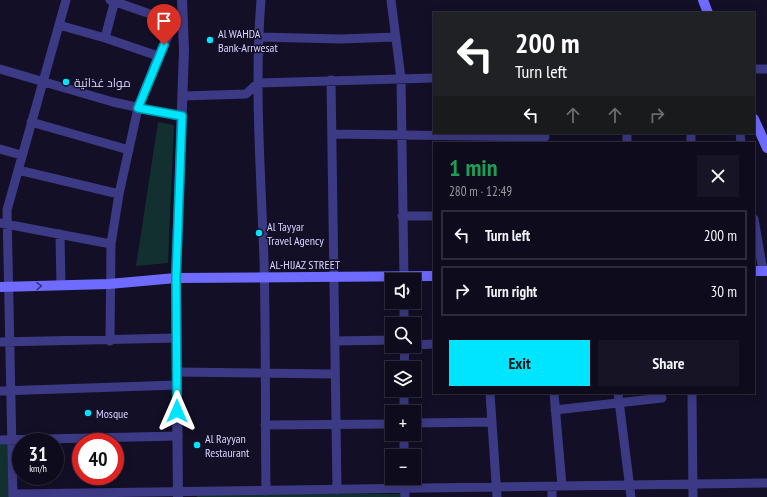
<!DOCTYPE html>
<meta charset="utf-8">
<style>
body{margin:0;font-family:"PT Sans Narrow",Cairo,sans-serif;background:#171425;color:#f1f3f6;height:100vh;display:flex;flex-direction:column;font-size:15px;white-space:nowrap}
*{box-sizing:border-box;margin:0}
p{font-size:13px;color:#9b9ba3}
.icon{flex:none;width:22px;height:22px;fill:none;stroke:currentColor;stroke-width:2;stroke-linecap:round;stroke-linejoin:round}
.map{position:relative;flex:1;overflow:hidden}
.side{position:absolute;left:433px;top:142px;width:322px;height:252px;display:flex;flex-direction:column;background:#0e0b1c;border-radius:0px;box-shadow:0 2px 10px #0003,0 0 0 1px #2e2b3b}
.side>*{flex:none}
.hud{position:absolute;left:433px;top:12px;width:322px;height:122px;border-radius:0px;box-shadow:0 2px 10px #0003,0 0 0 1px #2e2b3b;background:#202124;color:#fff;overflow:hidden}
.fabs{position:absolute;left:385px;top:273px;display:grid;gap:8px}
.fabs a{display:grid;place-items:center;width:36px;height:36px;border-radius:0px;background:#0e0b1c;box-shadow:0 2px 10px #0003,0 0 0 1px #2e2b3b;font-size:20px}
.speed{position:absolute;left:12px;top:433px;display:flex;gap:8px;font-size:20px;font-weight:700;text-align:center}
.speed>*{display:grid;place-content:center;width:52px;height:52px;border-radius:50%;background:#0e0b1c;box-shadow:0 2px 10px #0003,0 0 0 1px #2e2b3b;line-height:1}
.speed small{font-size:10px;font-weight:400}
.speed .limit{border:6px solid #d22;background:#fff;color:#111}
.pin{position:absolute;display:grid;place-items:center;width:34px;height:34px;color:#fff;margin:-41px -17px;border-radius:50% 50% 50% 0;rotate:-45deg;box-shadow:0 0 4px #0007}
.pin .icon{rotate:45deg}
.me{position:absolute;width:44px;margin:-22px;rotate:0deg;stroke-linejoin:round;filter:drop-shadow(0 0 3px #0008)}
.turn{display:flex;align-items:center;gap:14px;height:84px;padding:0 16px;font-size:18px}
.turn .icon{width:52px;height:52px;stroke-width:2.5}
.turn b{display:block;font-size:28px;line-height:34px}
.lanes{display:flex;align-items:center;height:38px;padding:0 16px;background:#0003;justify-content:center;gap:20px;direction:ltr}
.lanes .off{opacity:.35}
.round{display:grid;place-items:center;flex:none;width:42px;height:42px;border-radius:0px;background:#171425}
.headline{display:flex;align-items:center;justify-content:space-between;height:68px;padding:0 16px}
h1{font-size:24px;font-weight:800;line-height:30px;color:#1e9e55}
.action{display:flex;gap:8px;margin-top:auto;padding:8px 16px}
.action a{flex:1;height:46px;border-radius:0px;background:#00e5ff;color:#111;font-size:16px;font-weight:800;line-height:46px;text-align:center}
.action a+a{background:#171425;color:#f1f3f6}
ul{padding:0;list-style:none}
li{display:flex;align-items:center;gap:12px;height:50px;margin:0 8px 6px;padding:0 8px;border:2px solid #2e2b3b;border-radius:0px}
li div{flex:1}
li b{display:block;font-size:15px}
li em{font-style:normal}
.map>svg:first-child{display:block}
</style>
<div class="map">
<svg width="767" height="497" viewBox="0 0 767 497">
<rect width="100%" height="100%" fill="#130f26"/>
<path fill="#12302f" d="M158,122l16,3 -6,138 -32,3z
M0,440h10l1,57h-11z
M197,494h211v3h-211z"/>
<g fill="none" stroke-linecap="round" stroke-linejoin="round">
<path stroke="#3d3a85" stroke-width="9" d="M110,0l69,24
M115,0l-10,38 53,18
M261,0c-7,86 0,174 3,260 2,77 1,154 2,231
M391,0l10,78 3,202
M59,25l46,13
M258,37l83,2 55,-2
M0,69l113,33 69,15
M754,69h13
M331,80l6,410
M183,96l63,-2 12,-11 176,-5
M31,122l98,28
M627,133v10
M740,133l1,10
M332,134l213,3
M691,143v-10
M0,149l21,6
M18,170l101,24
M402,216h32
M754,219l9,52
M0,223l111,21
M60,234l1,51
M404,302v22
M110,341l1,-97 8,-50 19,-86 20,-52 17,-33
M335,341l57,-1
M0,342l177,-4
M414,345l20,-1
M404,368l1,-22
M177,372l158,2
M0,391l177,-6
M490,393l7,104
M554,393l8,93
M618,393l13,104
M692,393l1,104
M555,410l107,-12
M404,412v-22
M414,423l78,-1
M265,425l127,-1
M404,434v22
M0,440l178,-4
M404,478l1,19
M552,486v11
M13,494c251,-3 503,-8 754,-11
M13,497l-6,-287 59,-210"/>
<path stroke="#3d3a85" stroke-width="10" d="M178,497l-2,-219 8,-228 -2,-50"/>
<path stroke="#6f6bff" stroke-width="10" d="M703,0l5,13
M754,119l13,29
M754,271h13
M0,287l109,-3 67,-6 258,-2"/>
</g>
<defs><path id="oneway-chevron" d="M-2-3.5L2.5 0L-2 3.5" fill="none" stroke-width="1.6" stroke-linecap="round" stroke-linejoin="round"/></defs>
<use stroke="#38347d" href="#oneway-chevron" transform="translate(39 286) rotate(-2)"/>
<g fill="none" stroke-linecap="round" stroke-linejoin="round">
<g stroke="#0095a6" stroke-width="10">
<path id="route" d="M164,45l-26,63 44,8 -6,162 1,133"/>
</g>
<use href="#route" stroke="#00e5ff" stroke-width="7"/>
</g>
<g fill="#00e5ff" stroke="#130f26" stroke-width="1.5">
<circle cx="210" cy="40" r="4"/>
<circle cx="66" cy="82" r="4"/>
<circle cx="259" cy="233" r="4"/>
<circle cx="88" cy="413" r="4"/>
<circle cx="197" cy="445" r="4"/>
</g>
<g text-anchor="middle" dominant-baseline="central" stroke-width="3" stroke-linejoin="round" paint-order="stroke">
<g font-size="12" fill="#d9d4ff" stroke="#130f26" text-anchor="start">
<text x="218" y="33">Al WAHDA<tspan x="218" dy="14">Bank-Arrwesat</tspan></text>
<text x="74" y="82">مواد غذائية</text>
<text x="267" y="226">Al Tayyar<tspan x="267" dy="14">Travel Agency</tspan></text>
<text x="96" y="413">Mosque</text>
<text x="205" y="438">Al Rayyan<tspan x="205" dy="14">Restaurant</tspan></text>
</g>
<g font-size="12" fill="#d9d4ff" stroke="#130f26">
<text x="305" y="264">AL-HIJAZ STREET</text>
</g>
</g>
</svg>
<div class="fabs">
<a><svg class="icon" aria-label="sound" viewBox="0 0 24 24"><path d="M4 9h4l5-4v14l-5-4H4zM17 9q2 3 0 6"/></svg></a>
<a><svg class="icon" aria-label="search" viewBox="0 0 24 24"><circle cx="10" cy="10" r="6"/><path d="M15 15l6 6"/></svg></a>
<a><svg class="icon" aria-label="layers" viewBox="0 0 24 24"><path d="M12 4l9 5-9 5-9-5zM3 14l9 5 9-5"/></svg></a>
<a>+</a>
<a>−</a>
</div>
<div class="speed"><div>31<small>km/h</small></div><div class="limit">40</div></div>
<div class="pin" style="left:164px;top:45px;background:#d93025"><svg class="icon" aria-label="arrive" viewBox="0 0 24 24"><path d="M6 21V4h12l-3 4 3 4H6"/></svg></div>
<svg class="me" style="left:177px;top:411px" viewBox="-20 -20 40 40"><path d="M0-17L14 15 0 8-14 15z" fill="#00e5ff" stroke="#fff" stroke-width="4"/></svg>
<div class="hud">
<div class="turn"><svg class="icon" aria-label="left" viewBox="0 0 24 24"><path d="M17 20v-9H6M10 6l-5 5 5 5"/></svg><div><b>200 m</b>Turn left</div></div>
<div class="lanes"><svg class="icon" aria-label="left" viewBox="0 0 24 24"><path d="M17 20v-9H6M10 6l-5 5 5 5"/></svg><svg class="icon off" aria-label="ahead" viewBox="0 0 24 24"><path d="M12 20V5M6 11l6-6 6 6"/></svg><svg class="icon off" aria-label="ahead" viewBox="0 0 24 24"><path d="M12 20V5M6 11l6-6 6 6"/></svg><svg class="icon off" aria-label="right" viewBox="0 0 24 24"><path d="M7 20v-9h11M14 6l5 5-5 5"/></svg></div>
</div>
<section class="side">
<div class="headline"><div><h1>1 min</h1><p>280 m · 12:49</p></div><a class="round"><svg class="icon" aria-label="close" viewBox="0 0 24 24"><path d="M6 6l12 12M18 6L6 18"/></svg></a></div>
<ul>
<li><svg class="icon" aria-label="left" viewBox="0 0 24 24"><path d="M17 20v-9H6M10 6l-5 5 5 5"/></svg><div><b>Turn left</b></div><em>200 m</em></li>
<li><svg class="icon" aria-label="right" viewBox="0 0 24 24"><path d="M7 20v-9h11M14 6l5 5-5 5"/></svg><div><b>Turn right</b></div><em>30 m</em></li>
</ul>
<div class="action"><a>Exit</a><a>Share</a></div>
</section>
</div>
